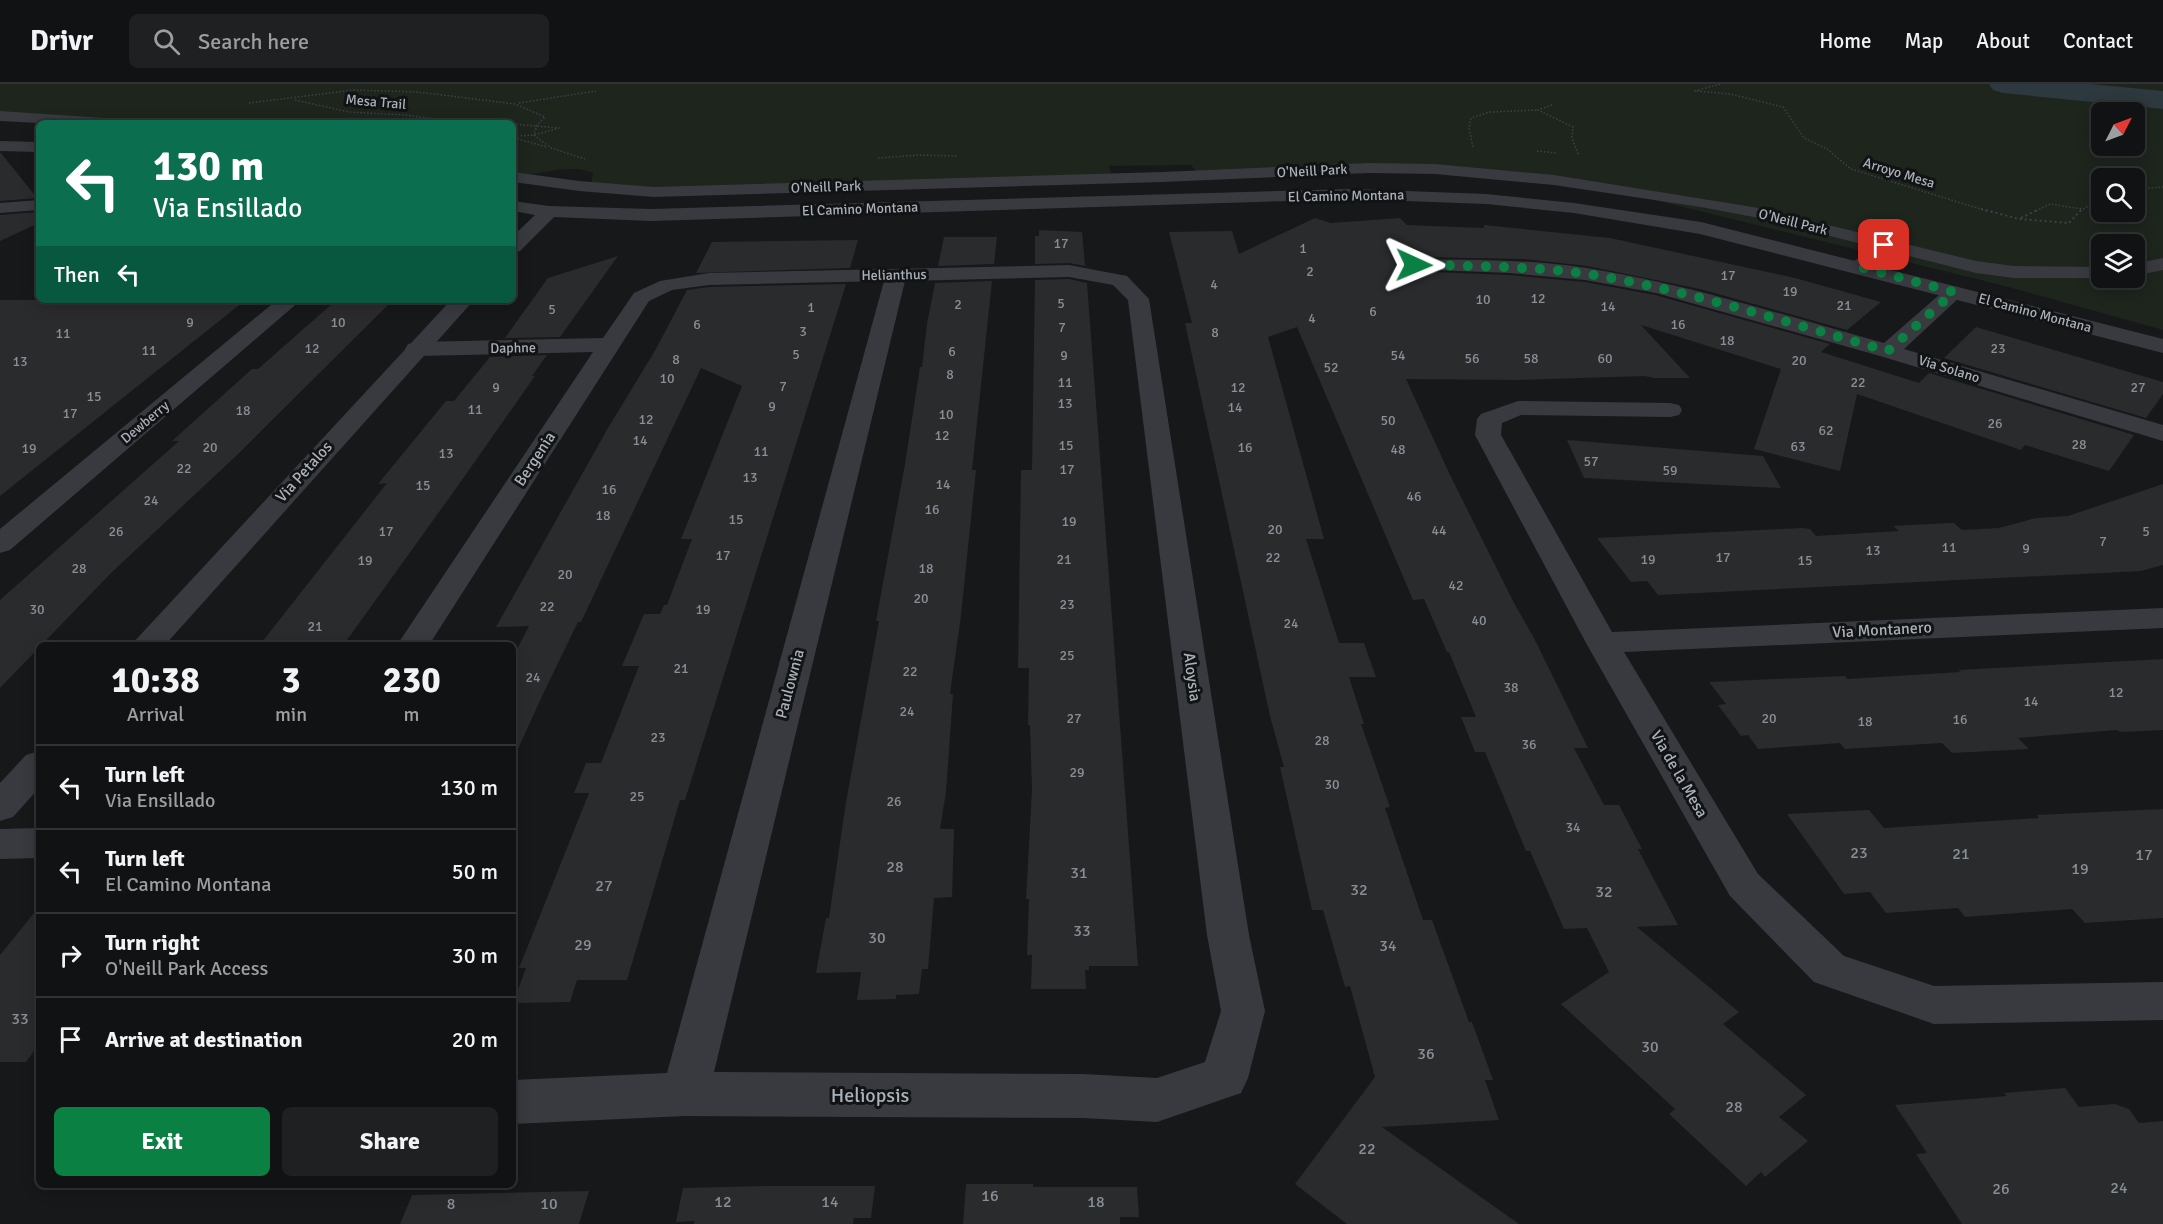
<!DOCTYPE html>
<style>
body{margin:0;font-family:Signika,sans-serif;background:#1e2021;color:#f1f3f6;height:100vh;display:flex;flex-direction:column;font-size:22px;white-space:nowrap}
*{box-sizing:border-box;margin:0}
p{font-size:20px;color:#9c9ea0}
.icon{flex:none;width:33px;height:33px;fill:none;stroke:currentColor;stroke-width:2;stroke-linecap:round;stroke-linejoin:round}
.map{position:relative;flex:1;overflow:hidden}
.details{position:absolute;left:36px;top:558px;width:480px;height:546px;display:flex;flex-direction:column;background:#111213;border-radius:9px;box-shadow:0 3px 15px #0003,0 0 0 2px #303233}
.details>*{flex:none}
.guide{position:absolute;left:36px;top:36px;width:480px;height:183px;border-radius:9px;box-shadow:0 3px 15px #0003,0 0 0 2px #303233;background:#0b6e4f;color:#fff;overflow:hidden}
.needle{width:39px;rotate:48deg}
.buttons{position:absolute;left:2091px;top:18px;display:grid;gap:12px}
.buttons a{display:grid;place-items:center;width:54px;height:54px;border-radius:9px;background:#111213;box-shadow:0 3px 15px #0003,0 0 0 2px #303233;font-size:30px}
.pin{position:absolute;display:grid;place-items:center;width:51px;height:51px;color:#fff;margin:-26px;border-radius:12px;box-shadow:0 3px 9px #0006}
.me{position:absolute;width:66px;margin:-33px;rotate:91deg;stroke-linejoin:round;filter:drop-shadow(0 0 4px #0008)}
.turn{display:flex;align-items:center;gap:21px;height:126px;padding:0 18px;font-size:27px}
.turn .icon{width:78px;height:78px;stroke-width:2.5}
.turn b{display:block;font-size:42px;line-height:51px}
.then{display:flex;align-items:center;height:57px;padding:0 18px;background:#0003;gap:12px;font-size:22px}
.eta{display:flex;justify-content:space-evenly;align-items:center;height:102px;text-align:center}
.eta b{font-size:36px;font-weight:700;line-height:42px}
.cta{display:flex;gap:12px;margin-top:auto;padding:12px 18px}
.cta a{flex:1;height:69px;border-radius:9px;background:#0b8043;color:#fff;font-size:24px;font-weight:700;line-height:69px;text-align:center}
.cta a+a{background:#1e2021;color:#f1f3f6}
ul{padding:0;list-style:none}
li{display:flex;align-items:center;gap:18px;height:84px;padding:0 18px;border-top:2px solid #303233}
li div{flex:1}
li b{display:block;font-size:22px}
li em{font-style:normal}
header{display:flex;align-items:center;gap:36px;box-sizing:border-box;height:84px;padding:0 30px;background:#111213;border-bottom:2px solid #303233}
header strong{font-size:28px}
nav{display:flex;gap:33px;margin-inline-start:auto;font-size:21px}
.search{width:420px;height:54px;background:#1e2021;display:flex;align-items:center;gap:15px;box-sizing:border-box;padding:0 21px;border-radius:9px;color:#9c9ea0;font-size:22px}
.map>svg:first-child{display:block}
</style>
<header>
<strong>Drivr</strong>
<div class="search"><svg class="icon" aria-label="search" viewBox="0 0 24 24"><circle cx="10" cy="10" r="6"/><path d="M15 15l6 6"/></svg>Search here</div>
<nav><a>Home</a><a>Map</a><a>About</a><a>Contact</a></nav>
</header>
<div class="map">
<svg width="2163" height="1140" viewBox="0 0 2163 1140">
<rect width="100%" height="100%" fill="#171819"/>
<path fill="#1d251d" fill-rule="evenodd" d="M0,0h2163v246l-162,-45 -412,-101 -171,-19 -221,8 -6,-8 -82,1 2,8 -455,15 -65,-5 2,-11c-28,-11 -53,5 -80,1v-51h-264l-23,-4 -148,-1 -78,-5zM2102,28h32v34h-32zM2102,94h32v34h-32zM2102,160h32v34h-32z"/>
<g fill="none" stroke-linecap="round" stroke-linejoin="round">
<path fill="#2d393e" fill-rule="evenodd" d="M1989,0h102l72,7v18l-160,-16 -10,-3z"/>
</g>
<path fill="#2a2b2d" d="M0,69h1l36,45 -37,3z
M39,128v11l-39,18v-26z
M1315,134l16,5 69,-5 7,7 77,3v-3l126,13 185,40 86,24 -34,28 -147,-41 -113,-23 -64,-7 -109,-2 -8,2 -4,6 5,6 102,4 76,7 70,13 175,49 -9,8 98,31 10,-10 205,62 -25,36 -84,-26 -4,5 -164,-56 -17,77 -86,-22 27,-80 -140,-44 49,53h-36l-9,-2 -125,4 -114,-1 44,96 64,128 20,35 54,110h-14l30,57h15l23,44h-4l40,76 -41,2 102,85 -16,12 83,71 -27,22 29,24 -43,36 -4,-5 -15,14 -77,-72 6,-5 -114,-105 48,-32 -22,-44 -23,1 -34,-78h-4l-41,-99h-10l-14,-35h15l-27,-65h-2l-23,-53 -11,1 -116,-273 -29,10 56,202h-18l33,104h25l12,34h-27l15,47h-3l29,83 -5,1 38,112h9l37,102h3l21,58h-8l14,40 -117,7 137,97h-172l-52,-40 80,-107 -25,-91 -5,1 -22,-77h-11l-32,-143h4l-14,-51 -85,-393h7l-23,-91 63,-1 7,23z
M1039,146l43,2 3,34 -16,-3 -34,1v-28h4z
M944,153h53l-3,27 -56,2z
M858,156l-8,28 -154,5 16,-31z
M618,172l-58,81 -55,1 43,-60z
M1069,195l18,4 51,683h-49v4h-4l1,19h-55l1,-34h-5l2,-56h-3l6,-109 -2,-65h-2l1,-57h-11l3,-198h11l3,-190z
M992,197l-20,189h4l-15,145 -11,79h3l-7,98 -6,37h14l-2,68 -18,1 -6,71h-6l-3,25 -23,1v4l-39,1 4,-28 -45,1 10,-55h3l17,-116 33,-181h-3l29,-157 15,-97h2l5,-43 8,-41z
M846,200l-161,516h-5l-53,180h-50l-7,22 -57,1 13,-35h-7l70,-175h-15l12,-30h15l38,-97h-17l22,-52h16l4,-9h3l25,-66h-11l61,-153 -41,-18 -120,254h-3l-35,72 -30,66v-103l16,-31 -33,1 112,-199 48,-79 31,-59 22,-3z
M0,216h233l-3,2h13l-243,194z
M348,216h45l-157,156 -125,117 -111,115v-88l179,-159h-7l80,-72h6l75,-66h13z
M1976,243l187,55v12l-17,24 -202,-60z
M547,271l-15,21h3l-78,111 -110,153 -85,2 125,-159 -9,1 68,-83h8l36,-44z
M1567,356l196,16 18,32 -197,-10z
M2163,400v81l-22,6 -483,24 -11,-14 -16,1 -34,-44 205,-10 8,1 6,7 83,-5 -6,-5 55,-3h6l8,7 37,-2 37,-10 32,-2z
M2163,575v71l-43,2 -3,-2 -99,8 11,11 -77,4 -10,-10 -97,6 -5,-6 -82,6 -10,-14 -7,1 -23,-31 8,-1 -17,-22 136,-6 2,3 114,-7 -3,-2z
M2163,725v109l-78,5 -13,-14 -107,8 -7,-9 -72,5 -16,-21 -26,2 -57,-80 82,-4 15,18 155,-10 -2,-3z
M39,823v137l-13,18h-26v-107z
M2065,1004l14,19 36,-3 14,5 10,14 24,-2v103h-201l-46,-70 11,-1 -32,-48 112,-9 -3,-3z
M966,1100h67v3h104l2,30h-19v7h-157z
M768,1102h107l-4,32h-17l-1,6h-159v-3l-18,1 7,-34z
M589,1107l-10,33h-179l12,-29z"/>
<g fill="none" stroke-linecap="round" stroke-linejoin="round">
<path stroke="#3e4146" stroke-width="1.5" stroke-dasharray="1.5 2" stroke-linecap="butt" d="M1720,0l-25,7 35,3 53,13 21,31 23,11 24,20 136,42
M295,16l54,12 57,3 57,8
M249,19l105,-13 64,2 97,12 30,13 -8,8 -3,10 17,13 34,11
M519,19l77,-12
M1552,21l-14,5 35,17 -1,11 7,18
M513,40l46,4 -25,7 -21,1
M514,54l33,9
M1473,63l-4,-19 2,-10 19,-6 48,-2
M1537,67l19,2
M878,74l40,-3 39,1
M2134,105l29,-2
M2036,127l14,-7 32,5
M2080,127l22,-13"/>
<path stroke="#3e4146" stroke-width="2" stroke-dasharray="2 3" stroke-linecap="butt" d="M1981,125l38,10 50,4 13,-14
M2021,134l18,-9"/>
<path fill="#383a3f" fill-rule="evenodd" d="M1884,157l4,1 2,3 -2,3 -27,21h-10l-1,-3 1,-3z"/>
<path fill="#383a3f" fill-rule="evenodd" d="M0,27l104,7h130l8,5h-203l-39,-2z
M1369,79l66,1 119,11 205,33 217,53 38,5 88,1v11h6h-94l-38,-5 -217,-55 -58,-11 -147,-22 -119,-11 -66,-1 -207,9 -508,15 -75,-6 -66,-9v-10l66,9 75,6 508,-15z
M39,116v10l-39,3v-10z
M2163,174v12l-29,6v-12z
M1414,175c58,1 116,0 173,9 101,16 199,48 297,75l63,-55 7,-2 7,2 3,4 -3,4 -57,53 259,76v16l-283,-85 -224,-63 -71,-13 -76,-7 -102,-4 -3,-4 3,-4z
M1069,181l58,11 22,23 100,636 16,76 -17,67 -7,15 -84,29 -74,-4 -398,-2 -172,8v-44l154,-7 217,-792 -175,4 -37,5 -23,11 -220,344h-32l196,-293 -177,4 -8,-2 -3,-5 3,-5 8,-2 187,-4 31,-45 26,-12 49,-8zM1069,193l44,8 15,15 79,635 14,76 -16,51 -48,16 -74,-4 -369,-2 191,-791z
M277,216h24l-291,250 -10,3v-24z
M1518,317l152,2 9,2 3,5 -3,5 -9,2 -149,-2 -19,8 -1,12 111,197 551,-24v20l-539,24 134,222 86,82 90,30 229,-4v38l-229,4 -120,-42 -84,-86 -144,-253 -111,-208 2,-16 4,-5z
M39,744v30l-39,1v-30z"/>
<path fill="#383a3f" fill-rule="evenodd" d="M0,57l39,1v10l-39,-1z
M1353,105l133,5 88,9 127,19 462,117v14l-463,-119 -126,-21 -88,-9 -133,-5 -702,22 -97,-4 -34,34 -7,2v-17l22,-21 -22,-4v-10l36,5 102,3z
M451,216h23l-309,345h-34z
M39,667v37l-26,29 -13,4v-38l26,-28z"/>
</g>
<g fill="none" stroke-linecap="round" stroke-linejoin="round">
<path stroke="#0b8043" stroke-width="10" stroke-dasharray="0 18" d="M1414,181c57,1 116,1 173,9 102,16 201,49 301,77l66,-59 -98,-26 28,-21"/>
</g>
<g text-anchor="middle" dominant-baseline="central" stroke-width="6" stroke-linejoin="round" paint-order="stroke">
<g font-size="14" fill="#a9b1b9" stroke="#121314">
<text transform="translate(376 18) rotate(5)">Mesa Trail</text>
<text transform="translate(1312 87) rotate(-3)">O'Neill Park</text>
<text transform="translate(1899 89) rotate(17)">Arroyo Mesa</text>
<text transform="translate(826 103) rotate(-2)">O'Neill Park</text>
<text transform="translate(1346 112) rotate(-1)">El Camino Montana</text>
<text transform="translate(860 125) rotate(-2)">El Camino Montana</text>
<text transform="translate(1793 138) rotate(14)">O'Neill Park</text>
<text transform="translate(894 191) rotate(-1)">Helianthus</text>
<text transform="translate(2035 229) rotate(15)">El Camino Montana</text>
<text transform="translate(513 264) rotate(-1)">Daphne</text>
<text transform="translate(1949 285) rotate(17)">Via Solano</text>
<text transform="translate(145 338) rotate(-40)">Dewberry</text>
</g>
<g font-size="14" fill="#888f95">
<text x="1061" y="159">17</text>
<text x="1303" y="164">1</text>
<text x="1310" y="187">2</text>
<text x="1728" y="191">17</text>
<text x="1214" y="200">4</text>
<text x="1790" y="207">19</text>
<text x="1538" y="214">12</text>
<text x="1483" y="215">10</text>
<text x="1061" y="219">5</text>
<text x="958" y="220">2</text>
<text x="1844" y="221">21</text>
<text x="1608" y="222">14</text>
<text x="811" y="223">1</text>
<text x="552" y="225">5</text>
<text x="1373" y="227">6</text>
<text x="1312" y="234">4</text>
<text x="190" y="238">9</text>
<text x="338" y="238">10</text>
<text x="697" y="240">6</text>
<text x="1678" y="240">16</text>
<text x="1062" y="243">7</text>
<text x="803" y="247">3</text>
<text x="1215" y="248">8</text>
<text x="63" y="249">11</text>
<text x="1727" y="256">18</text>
<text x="312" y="264">12</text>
<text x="1998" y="264">23</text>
<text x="149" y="266">11</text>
<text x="952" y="267">6</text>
<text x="796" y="270">5</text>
<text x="1064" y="271">9</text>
<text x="1398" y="271">54</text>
<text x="1472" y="274">56</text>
<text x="1531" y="274">58</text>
<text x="1605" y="274">60</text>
<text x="676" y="275">8</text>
<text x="1799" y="276">20</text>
<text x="20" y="277">13</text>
<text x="1331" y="283">52</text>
<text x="950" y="290">8</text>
<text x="667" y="294">10</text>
<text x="1065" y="298">11</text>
<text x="1858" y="298">22</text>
<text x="783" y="302">7</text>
<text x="496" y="303">9</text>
<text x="1238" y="303">12</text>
<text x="2138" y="303">27</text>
<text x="94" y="312">15</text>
<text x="1065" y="319">13</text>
<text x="772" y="322">9</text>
<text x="1235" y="323">14</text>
<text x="475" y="325">11</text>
<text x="243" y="326">18</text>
<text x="70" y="329">17</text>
<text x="946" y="330">10</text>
<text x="646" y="335">12</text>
<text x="1388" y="336">50</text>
<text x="1995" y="339">26</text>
<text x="1826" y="346">62</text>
<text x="942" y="351">12</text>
<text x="640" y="356">14</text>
<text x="2079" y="360">28</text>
<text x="1066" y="361">15</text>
<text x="1798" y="362">63</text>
<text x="210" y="363">20</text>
<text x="1245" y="363">16</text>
<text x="29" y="364">19</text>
<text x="1398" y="365">48</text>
<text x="761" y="367">11</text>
<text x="446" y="369">13</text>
<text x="1591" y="377">57</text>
<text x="184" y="384">22</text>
<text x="1067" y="385">17</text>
<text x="1670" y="386">59</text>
<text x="750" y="393">13</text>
<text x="943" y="400">14</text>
<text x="423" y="401">15</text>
<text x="609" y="405">16</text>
<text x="1414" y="412">46</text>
<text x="151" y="416">24</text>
<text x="932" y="425">16</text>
<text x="603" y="431">18</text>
<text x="736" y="435">15</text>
<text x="1069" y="437">19</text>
<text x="1275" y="445">20</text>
<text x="1439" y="446">44</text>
<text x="116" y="447">26</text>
<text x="386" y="447">17</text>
<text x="2146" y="447">5</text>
<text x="2103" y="457">7</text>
<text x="1949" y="463">11</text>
<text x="2026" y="464">9</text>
<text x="1873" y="466">13</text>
<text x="723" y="471">17</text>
<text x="1273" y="473">22</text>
<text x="1723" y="473">17</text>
<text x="1064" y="475">21</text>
<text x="1648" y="475">19</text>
<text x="365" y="476">19</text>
<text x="1805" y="476">15</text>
<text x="79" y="484">28</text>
<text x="926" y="484">18</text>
<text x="565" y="490">20</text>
<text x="1456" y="501">42</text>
<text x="921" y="514">20</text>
<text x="1067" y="520">23</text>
<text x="547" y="522">22</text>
<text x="37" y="525">30</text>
<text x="703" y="525">19</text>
<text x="1479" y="536">40</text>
<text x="1291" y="539">24</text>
<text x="315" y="542">21</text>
<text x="1067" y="571">25</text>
<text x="681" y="584">21</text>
<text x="910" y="587">22</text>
<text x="533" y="593">24</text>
<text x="1511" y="603">38</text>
<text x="2116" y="608">12</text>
<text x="2031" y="617">14</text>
<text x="907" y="627">24</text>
<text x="1074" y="634">27</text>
<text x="1769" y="634">20</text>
<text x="1960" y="635">16</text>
<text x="1865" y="637">18</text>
<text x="658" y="653">23</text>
<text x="1322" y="656">28</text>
<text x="1529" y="660">36</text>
<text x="1077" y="688">29</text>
<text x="1332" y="700">30</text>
<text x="637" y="712">25</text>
<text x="894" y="717">26</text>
<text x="1573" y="743">34</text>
</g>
<g font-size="16" fill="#a9b1b9" stroke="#121314">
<text transform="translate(535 375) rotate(-57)">Bergenia</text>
<text transform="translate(304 388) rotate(-48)">Via Petalos</text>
<text transform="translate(1882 546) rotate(-3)">Via Montanero</text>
<text transform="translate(1192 593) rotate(82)">Aloysia</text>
<text transform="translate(790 600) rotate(-75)">Paulownia</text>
<text transform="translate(1679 690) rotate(60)">Via de la Mesa</text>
</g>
<g font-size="16" fill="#888f95">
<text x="1859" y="769">23</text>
<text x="1961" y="770">21</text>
<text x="2144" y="771">17</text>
<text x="895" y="783">28</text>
<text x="2080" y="785">19</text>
<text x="1079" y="789">31</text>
<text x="604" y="802">27</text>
<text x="1359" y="806">32</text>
<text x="1604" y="808">32</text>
<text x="1082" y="847">33</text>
<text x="877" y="854">30</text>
<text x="583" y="861">29</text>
<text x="1388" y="862">34</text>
<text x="20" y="935">33</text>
<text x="1650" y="963">30</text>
<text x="1426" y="970">36</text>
<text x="1734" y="1023">28</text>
<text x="1367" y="1065">22</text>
<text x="2119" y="1104">24</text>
<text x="2001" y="1105">26</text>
<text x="990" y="1112">16</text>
<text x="723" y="1118">12</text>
<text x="830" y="1118">14</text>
<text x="1096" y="1118">18</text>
<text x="451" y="1120">8</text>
<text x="549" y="1120">10</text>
</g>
<g font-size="20" fill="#a9b1b9" stroke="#121314">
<text x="870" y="1011">Heliopsis</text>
</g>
</g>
</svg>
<div class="buttons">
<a><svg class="needle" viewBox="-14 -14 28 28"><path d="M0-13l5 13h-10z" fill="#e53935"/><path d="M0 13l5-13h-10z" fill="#9c9ea0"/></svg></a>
<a><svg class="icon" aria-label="search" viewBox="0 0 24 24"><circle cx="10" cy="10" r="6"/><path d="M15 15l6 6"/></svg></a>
<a><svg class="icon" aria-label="layers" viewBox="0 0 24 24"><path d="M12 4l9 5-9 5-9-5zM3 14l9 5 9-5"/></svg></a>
</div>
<div class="pin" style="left:1884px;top:161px;background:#d93025"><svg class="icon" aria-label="arrive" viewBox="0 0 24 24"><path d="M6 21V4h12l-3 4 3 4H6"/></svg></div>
<svg class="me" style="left:1414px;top:181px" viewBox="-20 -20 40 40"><path d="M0-17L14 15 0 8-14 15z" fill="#0b8043" stroke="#fff" stroke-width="4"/></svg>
<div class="guide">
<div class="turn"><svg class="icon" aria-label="left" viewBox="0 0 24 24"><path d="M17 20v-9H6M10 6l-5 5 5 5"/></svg><div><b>130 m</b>Via Ensillado</div></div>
<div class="then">Then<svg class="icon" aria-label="left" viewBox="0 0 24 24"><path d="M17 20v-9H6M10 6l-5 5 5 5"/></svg></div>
</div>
<section class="details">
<div class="eta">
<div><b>10:38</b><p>Arrival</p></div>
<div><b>3</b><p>min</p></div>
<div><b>230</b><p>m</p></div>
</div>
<ul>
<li><svg class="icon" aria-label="left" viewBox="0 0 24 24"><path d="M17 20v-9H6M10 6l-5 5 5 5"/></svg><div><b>Turn left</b><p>Via Ensillado</p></div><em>130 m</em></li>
<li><svg class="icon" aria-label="left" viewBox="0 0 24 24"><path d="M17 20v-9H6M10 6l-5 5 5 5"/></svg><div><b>Turn left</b><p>El Camino Montana</p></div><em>50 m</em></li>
<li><svg class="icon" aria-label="right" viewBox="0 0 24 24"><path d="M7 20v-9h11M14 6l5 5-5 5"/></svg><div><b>Turn right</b><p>O'Neill Park Access</p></div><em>30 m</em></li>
<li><svg class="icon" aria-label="arrive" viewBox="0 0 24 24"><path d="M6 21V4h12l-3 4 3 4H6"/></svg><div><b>Arrive at destination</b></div><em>20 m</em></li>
</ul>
<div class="cta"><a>Exit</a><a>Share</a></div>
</section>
</div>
